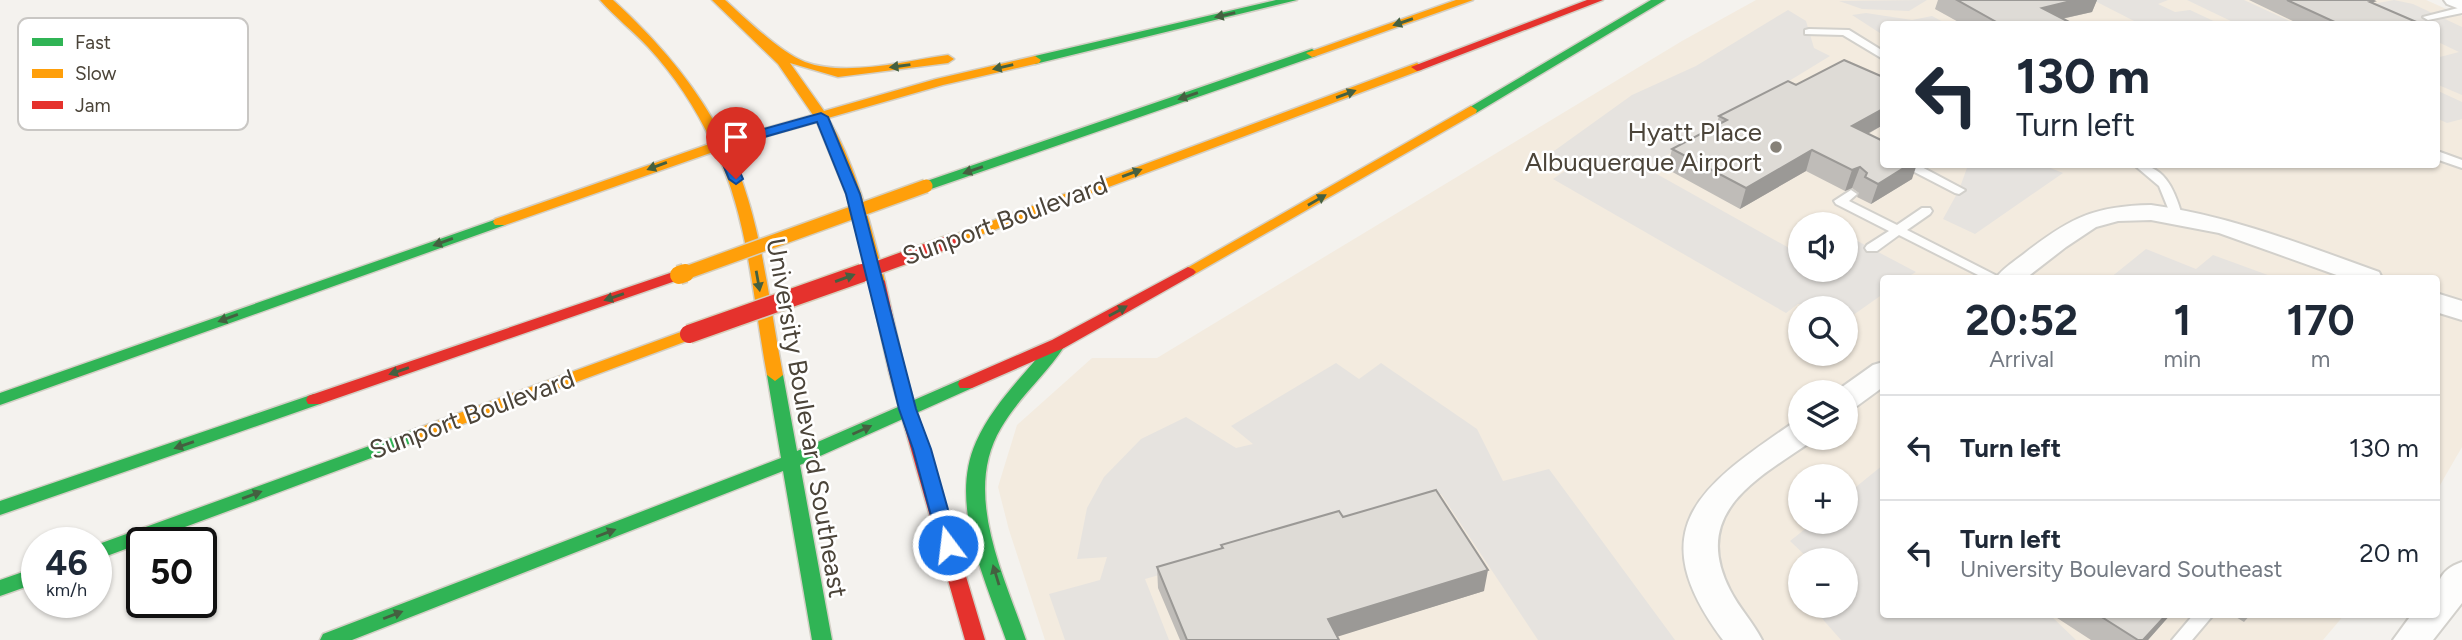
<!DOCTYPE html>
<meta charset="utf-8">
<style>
body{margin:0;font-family:Figtree,sans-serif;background:#f6f6f7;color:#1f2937;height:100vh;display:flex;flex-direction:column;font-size:26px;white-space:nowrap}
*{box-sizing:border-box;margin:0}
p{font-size:23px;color:#747a83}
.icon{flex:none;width:38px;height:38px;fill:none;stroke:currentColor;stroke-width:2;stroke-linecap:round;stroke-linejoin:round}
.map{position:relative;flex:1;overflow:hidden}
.sheet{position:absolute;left:1880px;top:275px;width:560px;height:343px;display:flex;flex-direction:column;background:#fff;border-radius:7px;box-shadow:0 2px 5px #0004}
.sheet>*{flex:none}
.top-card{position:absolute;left:1880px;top:21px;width:560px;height:147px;border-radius:7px;box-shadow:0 2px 5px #0004;background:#fff;color:#1f2937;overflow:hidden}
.tools{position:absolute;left:1788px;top:212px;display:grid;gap:14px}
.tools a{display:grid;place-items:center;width:70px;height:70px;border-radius:50%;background:#fff;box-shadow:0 2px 5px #0004;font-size:35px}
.speed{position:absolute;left:21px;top:527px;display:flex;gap:14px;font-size:35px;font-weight:700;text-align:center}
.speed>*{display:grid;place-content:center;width:91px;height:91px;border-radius:50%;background:#fff;box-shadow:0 2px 5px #0004;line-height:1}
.speed small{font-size:18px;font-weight:400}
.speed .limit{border:4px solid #111;border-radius:10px;background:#fff;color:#111}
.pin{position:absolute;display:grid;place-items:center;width:60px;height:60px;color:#fff;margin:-72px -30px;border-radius:50% 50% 50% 0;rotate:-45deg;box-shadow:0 0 7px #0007}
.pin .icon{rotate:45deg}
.me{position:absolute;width:77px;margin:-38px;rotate:345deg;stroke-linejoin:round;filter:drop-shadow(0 0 5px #0008)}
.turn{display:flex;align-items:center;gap:24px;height:147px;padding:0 21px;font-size:32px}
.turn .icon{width:91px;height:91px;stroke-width:2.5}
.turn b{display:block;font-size:49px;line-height:60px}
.eta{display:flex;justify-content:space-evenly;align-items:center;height:119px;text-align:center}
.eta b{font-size:42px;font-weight:700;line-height:49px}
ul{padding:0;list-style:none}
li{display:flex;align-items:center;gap:21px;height:105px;padding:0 21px;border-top:2px solid #e0e1e3}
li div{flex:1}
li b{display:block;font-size:26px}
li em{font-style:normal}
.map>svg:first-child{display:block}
</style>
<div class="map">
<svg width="2462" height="640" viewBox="0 0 2462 640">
<rect width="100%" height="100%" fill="#f4f2ee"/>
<path fill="#f3ebdf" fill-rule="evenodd" d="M1756,0h670l36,16v431l-26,45v-214h-553v336h462l-22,26h-1278l-36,-110 -11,-43 19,-62 75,-67h65l525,-317zM1883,24h553v140h-553zM1801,224h45v46h-45zM1801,308h45v46h-45zM1801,392h45v46h-45zM1801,476h45v46h-45zM1801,560h45v46h-45z"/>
<path fill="#e6e3df" d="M1927,0l-18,11 -47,-2 -23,-8z
M2093,0h75l-10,4 17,8 15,-2 30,14h-80z
M2187,0h57l52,24h-59z
M2394,0l19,4 49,23v68l-26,-11v-26l23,-6 -23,-11v-17h-35l-39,-18z
M1788,10l18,11 8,27 16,8 -184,112 143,80 12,-7v29h45v-35l70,37 -10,6h-23v16l-34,24 -3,-1v-9h-20l-9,-4h-19l-12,9 -233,-134 16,-11 -22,-12 85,-61 64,-29z
M1866,13l46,7 20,-4 15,8h-64v11l-31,-20z
M2436,90l26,12v17l-15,4 -11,-5z
M1968,165h75l20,8 -88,61 -32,-15 16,-29z
M2146,249l50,20 17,-14 63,23h-166z
M1336,363l23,16 22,-16 96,66 26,52 46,-12 126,171h-137l-97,-146 -296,85 24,61h-104l-16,-46 51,-14 7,-23 -30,2 10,-51 17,-31 37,-38 45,-22 50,31 17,-4 -22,-18z
M1883,465v149h166l27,26h-235l-30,-34h35v-46h-36l-20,-19 24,-19h32v-27z"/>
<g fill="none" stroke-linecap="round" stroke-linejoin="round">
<g stroke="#d2d0cb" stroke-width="4">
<path id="lane" d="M2462,7v6l-34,7 -5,-3z
M1809,29l40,1 34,21v8l-40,-24 -38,-1v-4z
M2440,152l22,8v8l-26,-9v-6z
M1899,164h17l49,26 -6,4 -4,-1z
M2133,164c31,0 41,24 49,51l-2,3h-8l-13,-32z
M1851,190l6,4 -8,7 48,24 25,-17h8l2,3 -2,3 -23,16 94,48h-17l-85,-43 -22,16h-10l-2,-3 2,-3 22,-14 -53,-27 -2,-3z
M2194,614h20l-22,26h-20z"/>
</g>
<g stroke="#d2d0cb" stroke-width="4">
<path id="street" d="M2444,0h18v10l-15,-6z
M2151,205c80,11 153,40 228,67l3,6h-37l-126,-45 -68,-13 -33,1 -22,6 -30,20 -40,31h-30c7,-10 19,-17 29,-25 45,-35 69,-47 126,-48z
M2436,293l26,8v19l-26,-8z
M1883,362v25l-26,19 -11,3v-17h-11l38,-27z
M1801,422v16h13l-2,3c-55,38 -122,71 -82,149 9,18 23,32 32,50h-39c-82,-110 -25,-152 67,-215z
M2462,562v41l-29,37h-40l19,-26h24c0,-25 -1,-43 26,-52z"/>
</g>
<g stroke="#d3cfc5" stroke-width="3">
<path id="fast" d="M1276,0h21l-262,64 -6,-4 6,-4z
M1651,0h14l-189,113 -5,1 -6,-4z
M1312,49l6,4 -2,3 -385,133h-10l-2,-3 2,-3z
M500,218l7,4 -2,3 -505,180v-12z
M1056,342l8,5c-19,29 -46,51 -63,81 -39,65 3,147 25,212h-20c-20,-59 -58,-136 -30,-198 17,-38 48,-67 74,-99z
M775,369l8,6 14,76 163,-71h12l2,4 -2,4 -172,77 32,175h-20l-29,-169 -431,169h-32l3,-6 458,-176 -14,-83z
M314,394l6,2 2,4 -2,4 -320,111v-14z
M419,428l6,2 3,4 -3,4 -329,122v-15z
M37,567v16l-37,13v-16z"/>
</g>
<g stroke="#d3cfc5" stroke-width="3">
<path id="slow" d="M600,0h13c44,40 84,86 111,140l89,-25 -35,-51 -66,-64h13c20,18 56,53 80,62 41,15 100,-1 143,-7l6,4 -6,4 -110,14 -48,-14 34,48 112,-32 99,-23 6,4 -2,3 -96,22 -115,33c29,49 43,108 57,163l-3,3h-10l-3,-3 -22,-85 -30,-74 -89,25c34,71 40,152 55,228l-8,6 -8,-6c-14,-74 -18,-155 -51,-224l-211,74h-10l-2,-3 2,-3 217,-76c-16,-35 -38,-68 -64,-96 -15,-16 -33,-30 -48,-47z
M1456,0h17l-157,56 -4,1 -6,-4z
M1417,63l6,4 -2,3 -462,173h-10l-2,-3 2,-3z
M1471,106l6,4 -1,3 -283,162h-10l-3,-3z
M689,329l8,5 -2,4 -270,100h-12l-3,-4 3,-4z"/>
</g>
<g stroke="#d3cfc5" stroke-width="3">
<path id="jam" d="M1587,0h16l-182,70 -4,1 -6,-4z
M1188,267l5,2 3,3 -3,3 -129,73 -92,40h-12l-2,-4 2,-4 92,-40z
M679,270l5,2 3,3 -3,3 -364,126h-12l-2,-4 2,-4z
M877,276l8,5 20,91 80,268h-20l-76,-268 -20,-91z"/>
</g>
<use href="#lane" fill="#fdfdfc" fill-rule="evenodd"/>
<use href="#street" fill="#fdfdfc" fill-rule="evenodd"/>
<use href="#fast" fill="#30b455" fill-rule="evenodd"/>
<use href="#slow" fill="#ff9f0a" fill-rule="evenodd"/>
<use href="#jam" fill="#e5322d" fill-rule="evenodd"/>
<g stroke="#d6cebb" stroke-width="16" stroke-linecap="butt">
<path id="slow-bridge-far1" d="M680,275l246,-89"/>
</g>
<g stroke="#d6cebb" stroke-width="21" stroke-linecap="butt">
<path id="slow-bridge" d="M679,275l6,-2"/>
</g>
<g stroke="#d6cebb" stroke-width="16" stroke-linecap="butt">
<path id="jam-bridge-far1" d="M857,275l97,-35"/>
</g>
<g stroke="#d6cebb" stroke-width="21" stroke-linecap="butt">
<path id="jam-bridge" d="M689,334l173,-61"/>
</g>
<use href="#slow-bridge-far1" stroke="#ff9f0a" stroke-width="13"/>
<use href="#slow-bridge" stroke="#ff9f0a" stroke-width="18"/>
<use href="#jam-bridge-far1" stroke="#e5322d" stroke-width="13"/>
<use href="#jam-bridge" stroke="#e5322d" stroke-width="18"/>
</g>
<path fill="#bfbcb8" d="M1938,0h159l-5,12 -30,7 11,5h-111l-27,-15z
M2249,0h123l2,1 -1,2 48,21h-122z
M1883,77v48l-15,9 44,45 -41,25 -14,-7 2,-4 -7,-5 -7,3 -39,-20 -66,38 -73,-40 5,-20 44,-23 3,-10 77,-31z
M1343,517l141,74 -147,45 2,4h-159l-22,-52 -1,-21 64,-18v-4z
M2051,614h120l-23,26h-57z
M2231,614h20l-7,8z"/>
<path fill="#9b9996" d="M2075,0h22l-5,12 -54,12 4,-16z
M1883,109v16l-38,21 7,-20z
M1812,150l-6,21 -66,38 6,-21z
M1910,164h7l-5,15 -41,25 7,-20z
M1860,167l-8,21 -7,3 7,-21z
M1488,570l-4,21 -157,49 1,-21z
M2167,614h4l-23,26h-5z"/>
<path fill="#dedbd6" stroke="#9b9996" stroke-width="2" d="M1957,0h118l-33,8 31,16h-73z
M2287,0h85l2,1 -4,1 51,22h-82z
M1844,60l39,17v32l-31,17 31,15v23h27l-32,20 -13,-7 2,-4 -7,-6 -8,3 -40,-20 -66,38 -74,-39 55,-29 -8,-4 69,-35 8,4z
M1436,490l52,80 -160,49 11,21h-152l-30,-73 66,-19 -2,-3 118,-34 4,6z
M2097,614h70l-24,26h-5z"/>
<defs><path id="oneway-solid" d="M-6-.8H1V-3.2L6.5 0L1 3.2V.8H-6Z" transform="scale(1.75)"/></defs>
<g fill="#446040">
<use href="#oneway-solid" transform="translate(1225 15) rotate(167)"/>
<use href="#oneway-solid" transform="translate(1403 22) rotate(161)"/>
<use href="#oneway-solid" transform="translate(900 66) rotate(172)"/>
<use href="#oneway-solid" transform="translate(1003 67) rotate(167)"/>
<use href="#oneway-solid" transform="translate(1346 94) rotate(-20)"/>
<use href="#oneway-solid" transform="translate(1188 96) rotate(161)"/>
<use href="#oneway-solid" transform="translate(657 166) rotate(160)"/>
<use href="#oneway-solid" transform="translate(973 170) rotate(161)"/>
<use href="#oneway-solid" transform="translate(1132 173) rotate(-20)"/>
<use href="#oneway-solid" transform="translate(1317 200) rotate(-30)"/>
<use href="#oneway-solid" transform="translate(443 242) rotate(160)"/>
<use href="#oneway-solid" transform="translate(845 278) rotate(-20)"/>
<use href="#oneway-solid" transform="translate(758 281) rotate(80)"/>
<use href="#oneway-solid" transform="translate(614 297) rotate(161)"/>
<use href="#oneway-solid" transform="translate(1118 311) rotate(-29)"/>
<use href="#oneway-solid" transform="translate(228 318) rotate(160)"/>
<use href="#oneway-solid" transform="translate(399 371) rotate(161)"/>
<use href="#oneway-solid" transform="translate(862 430) rotate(-24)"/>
<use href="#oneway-solid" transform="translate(184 445) rotate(161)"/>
<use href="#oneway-solid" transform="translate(252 495) rotate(-20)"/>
<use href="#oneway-solid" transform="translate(606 533) rotate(-21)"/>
<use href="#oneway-solid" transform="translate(996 575) rotate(-107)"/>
<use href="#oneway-solid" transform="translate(393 615) rotate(-21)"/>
</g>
<path fill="#1a73e8" stroke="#114b97" stroke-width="2" d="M821,113l7,4 32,77 56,215 15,40 27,96 -3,5 -7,2 -6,-2 -3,-5 -26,-96 -14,-40 -53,-215 -29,-72 -88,25 14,32 -7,5 -7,-5 -14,-34 2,-3z"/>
<circle fill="#868178" stroke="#fff" stroke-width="2.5" cx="1776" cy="147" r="7"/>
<g text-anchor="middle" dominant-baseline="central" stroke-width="5" stroke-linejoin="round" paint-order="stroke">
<g font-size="26" fill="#4b4439" stroke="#fff" text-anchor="end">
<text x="1762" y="132">Hyatt Place<tspan x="1762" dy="30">Albuquerque Airport</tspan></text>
</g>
<g font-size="26" fill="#4b4439" stroke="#fff">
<text transform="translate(1005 220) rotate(-20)">Sunport Boulevard</text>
<text transform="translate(472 414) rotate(-20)">Sunport Boulevard</text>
<text transform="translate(807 418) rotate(80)">University Boulevard Southeast</text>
</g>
</g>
<rect x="18" y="18" width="230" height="112" rx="10" fill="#fff" stroke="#c9c7c4" stroke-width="2"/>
<rect x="32" y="38" width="31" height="8" fill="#30b455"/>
<rect x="32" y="69" width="31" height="9" fill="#ff9f0a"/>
<rect x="32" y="101" width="31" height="8" fill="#e5322d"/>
<g font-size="19" fill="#4b4439">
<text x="75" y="49">Fast</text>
<text x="75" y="80">Slow</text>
<text x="75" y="112">Jam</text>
</g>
</svg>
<div class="tools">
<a><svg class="icon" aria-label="sound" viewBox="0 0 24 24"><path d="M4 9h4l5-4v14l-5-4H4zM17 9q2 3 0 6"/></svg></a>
<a><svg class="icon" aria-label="search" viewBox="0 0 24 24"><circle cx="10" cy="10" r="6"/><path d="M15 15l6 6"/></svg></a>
<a><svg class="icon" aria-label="layers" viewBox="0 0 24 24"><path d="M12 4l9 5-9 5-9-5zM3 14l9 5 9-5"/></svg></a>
<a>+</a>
<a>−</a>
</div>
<div class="speed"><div>46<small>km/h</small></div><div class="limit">50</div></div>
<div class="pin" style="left:736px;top:179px;background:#d93025"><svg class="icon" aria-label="arrive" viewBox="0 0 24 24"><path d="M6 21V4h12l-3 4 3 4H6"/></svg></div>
<svg class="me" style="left:948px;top:545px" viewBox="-20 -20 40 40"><circle r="17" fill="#1a73e8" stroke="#fff" stroke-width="3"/><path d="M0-11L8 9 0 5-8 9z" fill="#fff"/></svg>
<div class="top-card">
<div class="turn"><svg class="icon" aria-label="left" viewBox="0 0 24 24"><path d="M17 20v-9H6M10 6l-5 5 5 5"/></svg><div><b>130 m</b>Turn left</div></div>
</div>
<section class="sheet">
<div class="eta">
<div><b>20:52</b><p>Arrival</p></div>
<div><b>1</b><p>min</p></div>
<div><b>170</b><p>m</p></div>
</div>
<ul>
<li><svg class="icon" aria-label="left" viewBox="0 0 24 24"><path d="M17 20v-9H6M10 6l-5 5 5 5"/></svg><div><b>Turn left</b></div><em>130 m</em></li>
<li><svg class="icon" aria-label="left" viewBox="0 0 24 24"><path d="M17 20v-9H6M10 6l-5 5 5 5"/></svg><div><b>Turn left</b><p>University Boulevard Southeast</p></div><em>20 m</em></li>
</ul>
</section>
</div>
